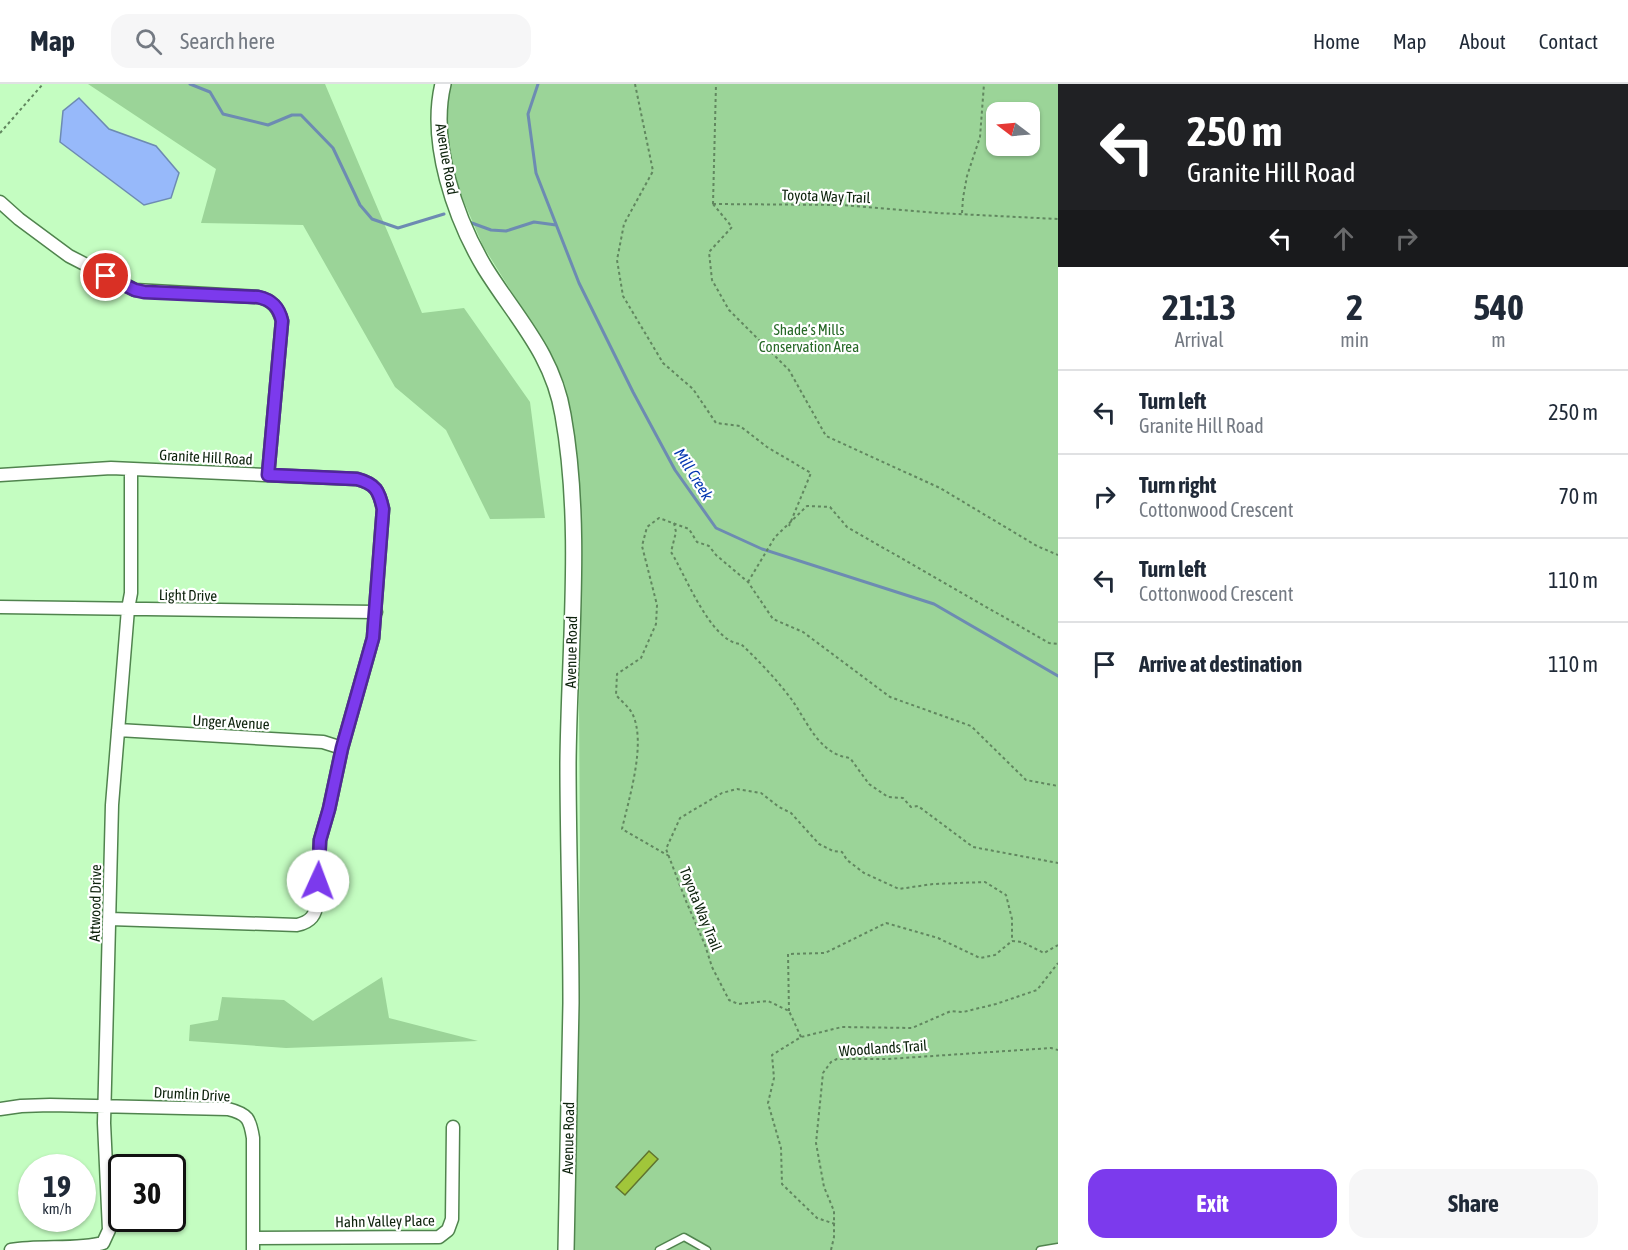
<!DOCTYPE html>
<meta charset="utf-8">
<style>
body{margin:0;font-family:"Asap Condensed",sans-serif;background:#f6f6f7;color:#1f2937;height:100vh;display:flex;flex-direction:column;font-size:22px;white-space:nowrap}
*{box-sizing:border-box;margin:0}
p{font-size:20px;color:#747a83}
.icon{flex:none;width:33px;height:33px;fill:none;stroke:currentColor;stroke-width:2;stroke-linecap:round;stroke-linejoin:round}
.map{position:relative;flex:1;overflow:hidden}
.details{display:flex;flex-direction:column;background:#fff;width:570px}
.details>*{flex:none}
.top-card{background:#202124;color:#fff;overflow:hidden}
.needle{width:39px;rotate:286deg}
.controls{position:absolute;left:986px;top:18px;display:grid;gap:12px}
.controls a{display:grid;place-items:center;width:54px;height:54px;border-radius:12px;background:#fff;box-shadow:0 2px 4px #0004;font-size:30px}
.speed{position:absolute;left:18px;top:1070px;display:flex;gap:12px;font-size:30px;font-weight:700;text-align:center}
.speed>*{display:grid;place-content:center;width:78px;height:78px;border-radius:50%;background:#fff;box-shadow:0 2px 4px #0004;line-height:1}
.speed small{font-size:15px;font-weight:400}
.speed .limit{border:3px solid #111;border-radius:9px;background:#fff;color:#111}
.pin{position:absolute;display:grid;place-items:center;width:51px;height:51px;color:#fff;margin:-26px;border:3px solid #fff;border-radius:50%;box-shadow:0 2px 6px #0007}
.me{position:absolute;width:66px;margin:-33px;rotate:2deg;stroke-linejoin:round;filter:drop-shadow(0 0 4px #0008)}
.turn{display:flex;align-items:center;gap:21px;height:126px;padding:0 30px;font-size:27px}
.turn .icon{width:78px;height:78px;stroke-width:2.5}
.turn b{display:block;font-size:42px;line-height:51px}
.lanes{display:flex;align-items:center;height:57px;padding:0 30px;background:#0003;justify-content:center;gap:30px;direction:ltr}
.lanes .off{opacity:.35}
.eta{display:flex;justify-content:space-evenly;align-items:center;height:102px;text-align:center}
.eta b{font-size:36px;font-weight:700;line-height:42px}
.primary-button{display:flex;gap:12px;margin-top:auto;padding:12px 30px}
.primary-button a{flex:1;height:69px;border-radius:18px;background:#7c3aed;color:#fff;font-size:24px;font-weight:700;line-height:69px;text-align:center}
.primary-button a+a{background:#f6f6f7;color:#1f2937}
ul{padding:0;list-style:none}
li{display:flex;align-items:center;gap:18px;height:84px;padding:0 30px;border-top:2px solid #e0e1e3}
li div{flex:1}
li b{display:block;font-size:22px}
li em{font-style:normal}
header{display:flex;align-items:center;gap:36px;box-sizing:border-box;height:84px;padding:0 30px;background:#fff;border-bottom:2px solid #e0e1e3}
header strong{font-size:28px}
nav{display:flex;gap:33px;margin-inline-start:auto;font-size:21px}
.search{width:420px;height:54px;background:#f6f6f7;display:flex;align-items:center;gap:15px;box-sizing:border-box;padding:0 21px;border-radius:18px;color:#747a83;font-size:22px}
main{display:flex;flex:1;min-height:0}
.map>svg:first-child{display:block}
</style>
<header>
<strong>Map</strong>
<div class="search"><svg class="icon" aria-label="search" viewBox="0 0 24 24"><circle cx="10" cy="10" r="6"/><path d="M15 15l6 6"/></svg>Search here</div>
<nav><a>Home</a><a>Map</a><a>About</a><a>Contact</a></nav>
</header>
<main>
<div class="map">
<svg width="1058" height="1166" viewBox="0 0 1058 1166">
<rect width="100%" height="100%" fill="#c4fdc1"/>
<path fill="#9bd498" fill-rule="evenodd" d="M88,0h237l97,229 42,-5 66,94 15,116 -55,1 -44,-89 -51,-43 -92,-162 -102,-2 15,-54z
M450,0h608v1166h-486l6,-194 2,-202 -1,-149 2,-145 -10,-130 -6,-45 -9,-22 -73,-117 -28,-65 -9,-52 1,-32zM996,28h33v34h-33z
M382,893l7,41 89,23 -192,7 -97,-7 1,-16 28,-5 4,-23 62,3 29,21z"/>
<path fill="#97b9fa" stroke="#6d8bb2" stroke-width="1.5" d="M79,14l30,31 47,17 23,27 -8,25 -27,7 -84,-63 3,-31z"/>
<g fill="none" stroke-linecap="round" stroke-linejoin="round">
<path stroke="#6d8bb2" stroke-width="3" d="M190,0l20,8 13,22 45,11 24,-10h9l32,33 27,57 12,14 26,9 46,-14
M538,0l-10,30 8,59 43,110 54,109 42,78 41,58 46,21 172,55 124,72
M469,138l22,8 15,1 28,-9 22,3"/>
</g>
<path fill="#a1c63a" stroke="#60742f" stroke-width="1.5" d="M649,1067l9,8 -33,36 -9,-8z"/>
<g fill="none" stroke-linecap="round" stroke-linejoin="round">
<g stroke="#50844e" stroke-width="9">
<path id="service" d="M659,1166l25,-13 23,13
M1040,1166l18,-3"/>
</g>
<g stroke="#50844e" stroke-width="15">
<path id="minor" d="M0,118l19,17 50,37 66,34 123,7c14,3 20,10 24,24l-14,154
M0,391l111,-7 246,11c19,5 22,12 26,30l-10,129 -31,110 -13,61 -9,31 -3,61c-1,14 -6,21 -20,24l-187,-6
M0,523l376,5
M118,646l205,12 19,6
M0,1025l21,-3 29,-1 178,4c20,5 22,10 25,29v112
M253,1154l186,-1 9,-7 4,-11 1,-92
M11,1166c28,-5 68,0 92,-7l6,-13 -5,-107 8,-318 16,-196 3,-16v-124"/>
</g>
<g stroke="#50844e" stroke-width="18">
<path id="tertiary" d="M443,0c-14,58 12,134 42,184 31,50 68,86 78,147 20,111 6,235 5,348 0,80 3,160 3,240 -1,83 -4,165 -5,247"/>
</g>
<path stroke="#61875f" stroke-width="2" stroke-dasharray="3 3" stroke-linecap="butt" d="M635,0l18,87 -29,53 -7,36 6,36 40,67 30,26 23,34 24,3 27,21 44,26 -22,53
M0,49l43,-49
M713,120l19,23 -23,25 3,28 17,30 60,60 37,66 114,52 97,58 21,9
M713,120l129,1 96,8 120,6
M713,120l3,-120
M962,129l1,-15 4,-22 13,-39 4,-53
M674,439l2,9 -5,20c14,22 40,91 70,92 18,17 36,36 51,56 16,23 27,54 58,58l19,26 19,13 15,1 8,9 7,-1 55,41 85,16
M748,498l27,-45 32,-31 23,1 17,20 202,116 9,1
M669,772l-47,-27c7,-31 25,-87 10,-116 -4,-7 -11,-12 -16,-18l1,-21 24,-16 15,-34 1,-19 -15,-59 5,-19 12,-9 30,11 8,13 12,4 7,9 32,27 25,37 30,13 87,65 81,29 55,54 32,6
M789,927l-1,-57 37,-1 61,-30 52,15 42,20 15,-3 17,-14 10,1 22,11 14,-8
M801,953l-12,-26 -21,-10 -30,3 -9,-4 -17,-33 -7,-22 -19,-44 -20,-52 14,-31 42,-25 15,-4 24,4 18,14 12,6 28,31 14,7 9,1 5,8 17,13 35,16 34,-5 52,-2 21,13 6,24v22
M835,1140l-18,-6 -35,-34 -1,-36 -13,-45 6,-25 -2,-23 29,-18 41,-10 70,1 39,-17 12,1 33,-8 41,-14 21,-27
M831,1166l3,-13v-26l-10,-24 -8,-44 7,-70 8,-11 6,-3h51l163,-11 7,2"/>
<use href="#service" stroke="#fff" stroke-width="6"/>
<use href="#minor" stroke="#fff" stroke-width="12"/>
<use href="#tertiary" stroke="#fff" stroke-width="15"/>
</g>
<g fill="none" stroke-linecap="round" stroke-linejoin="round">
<g stroke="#51269a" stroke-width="15">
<path id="route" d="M106,192l29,14 9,2 114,5c14,3 21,10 24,24l-14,154 89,4c19,5 22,12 26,30l-10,129 -31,110 -13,61 -9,31 -2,41"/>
</g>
<use href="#route" stroke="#7c3aed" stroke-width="10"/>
</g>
<g text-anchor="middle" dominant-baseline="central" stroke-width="4.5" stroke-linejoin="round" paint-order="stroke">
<g font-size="15" fill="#0c210b" stroke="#fff">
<text transform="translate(447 75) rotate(80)">Avenue Road</text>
<text transform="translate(826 112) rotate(2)">Toyota Way Trail</text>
<text transform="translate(206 373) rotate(3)">Granite Hill Road</text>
<text transform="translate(188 511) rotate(1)">Light Drive</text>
<text transform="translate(571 568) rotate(-89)">Avenue Road</text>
<text transform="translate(231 638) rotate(3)">Unger Avenue</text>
<text transform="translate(95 819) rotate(-89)">Attwood Drive</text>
<text transform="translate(701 825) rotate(68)">Toyota Way Trail</text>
<text transform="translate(883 964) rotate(-4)">Woodlands Trail</text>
<text transform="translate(192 1010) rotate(3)">Drumlin Drive</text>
<text transform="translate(568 1054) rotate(-89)">Avenue Road</text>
<text transform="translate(385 1137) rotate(-1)">Hahn Valley Place</text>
</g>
<g font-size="15" fill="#266826" stroke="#fff">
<text x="809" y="245">Shade’s Mills<tspan x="809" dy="17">Conservation Area</tspan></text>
</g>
<g font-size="16" font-style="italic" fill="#0537b1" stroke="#fff">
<text transform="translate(694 390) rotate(58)">Mill Creek</text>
</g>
</g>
</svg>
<div class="controls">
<a><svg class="needle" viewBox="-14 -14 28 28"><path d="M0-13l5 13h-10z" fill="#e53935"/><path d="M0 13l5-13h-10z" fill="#747a83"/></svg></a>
</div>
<div class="speed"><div>19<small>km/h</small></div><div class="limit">30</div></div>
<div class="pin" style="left:106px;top:192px;background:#d93025"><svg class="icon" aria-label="arrive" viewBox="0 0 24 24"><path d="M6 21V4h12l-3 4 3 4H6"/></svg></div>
<svg class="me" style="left:318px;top:797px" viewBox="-20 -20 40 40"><circle r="19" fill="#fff"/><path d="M0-13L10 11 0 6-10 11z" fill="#7c3aed"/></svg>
</div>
<section class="details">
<div class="top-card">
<div class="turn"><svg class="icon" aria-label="left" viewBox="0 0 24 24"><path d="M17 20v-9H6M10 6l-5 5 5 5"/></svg><div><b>250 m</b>Granite Hill Road</div></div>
<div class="lanes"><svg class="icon" aria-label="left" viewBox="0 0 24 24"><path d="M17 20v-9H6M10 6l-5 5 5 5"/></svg><svg class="icon off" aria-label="ahead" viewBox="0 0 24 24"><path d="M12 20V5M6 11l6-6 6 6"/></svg><svg class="icon off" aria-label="right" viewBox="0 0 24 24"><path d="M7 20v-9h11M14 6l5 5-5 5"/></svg></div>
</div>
<div class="eta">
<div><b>21:13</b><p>Arrival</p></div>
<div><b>2</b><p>min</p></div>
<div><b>540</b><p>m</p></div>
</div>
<ul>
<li><svg class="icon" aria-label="left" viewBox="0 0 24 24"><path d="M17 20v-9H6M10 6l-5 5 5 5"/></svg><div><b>Turn left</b><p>Granite Hill Road</p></div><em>250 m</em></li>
<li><svg class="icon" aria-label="right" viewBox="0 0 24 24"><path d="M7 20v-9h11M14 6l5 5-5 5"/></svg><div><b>Turn right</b><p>Cottonwood Crescent</p></div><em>70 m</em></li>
<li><svg class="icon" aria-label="left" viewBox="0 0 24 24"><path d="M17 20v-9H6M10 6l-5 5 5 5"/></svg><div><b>Turn left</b><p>Cottonwood Crescent</p></div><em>110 m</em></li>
<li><svg class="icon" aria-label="arrive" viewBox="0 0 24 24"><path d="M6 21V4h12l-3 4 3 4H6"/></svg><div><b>Arrive at destination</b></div><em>110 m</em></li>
</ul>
<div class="primary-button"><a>Exit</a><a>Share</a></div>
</section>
</main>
